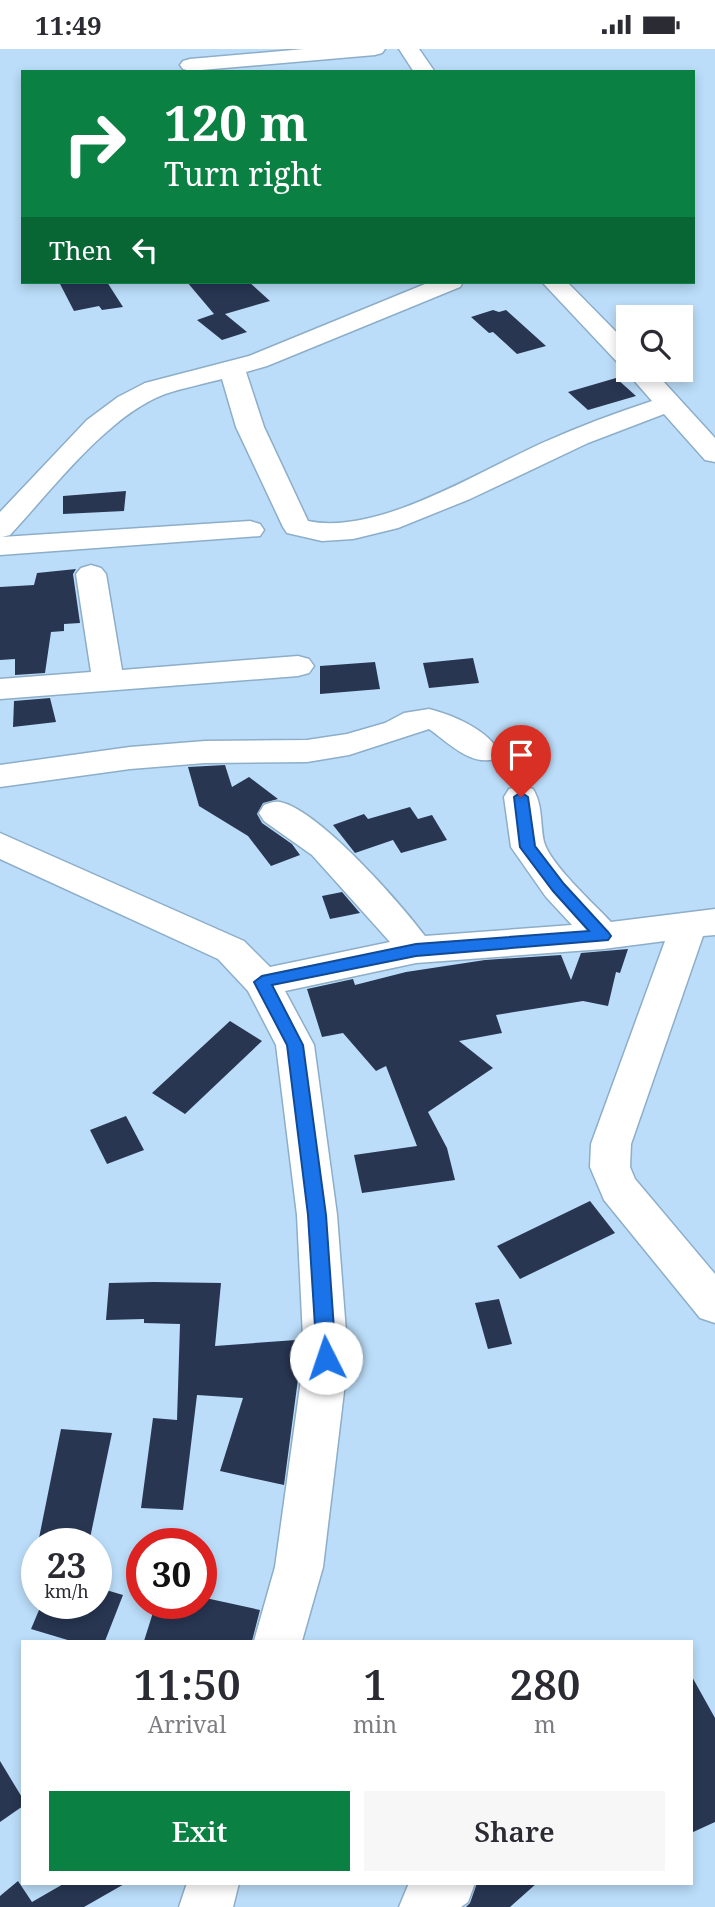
<!DOCTYPE html>
<style>
body{margin:0;font-family:"Noto Serif",serif;background:#f7f7f7;color:#2b2b33;height:100vh;display:flex;flex-direction:column;font-size:26px;white-space:nowrap}
*{box-sizing:border-box;margin:0}
p{font-size:23px;color:#7c7c81}
.icon{flex:none;width:38px;height:38px;fill:none;stroke:currentColor;stroke-width:2;stroke-linecap:round;stroke-linejoin:round}
.map{position:relative;flex:1;overflow:hidden}
.side{position:absolute;left:21px;top:1591px;width:672px;height:245px;display:flex;flex-direction:column;background:#fff;border-radius:0px;box-shadow:0 4px 10px #0003}
.side>*{flex:none}
.banner{position:absolute;left:21px;top:21px;width:674px;height:214px;border-radius:0px;box-shadow:0 4px 10px #0003;background:#0b8043;color:#fff;overflow:hidden}
.fabs{position:absolute;left:616px;top:256px;display:grid;gap:14px}
.fabs a{display:grid;place-items:center;width:77px;height:77px;border-radius:0px;background:#fff;box-shadow:0 4px 10px #0003;font-size:35px}
.speed{position:absolute;left:21px;top:1479px;display:flex;gap:14px;font-size:35px;font-weight:700;text-align:center}
.speed>*{display:grid;place-content:center;width:91px;height:91px;border-radius:50%;background:#fff;box-shadow:0 4px 10px #0003;line-height:1}
.speed small{font-size:18px;font-weight:400}
.speed .limit{border:10px solid #d22;background:#fff;color:#111}
.pin{position:absolute;display:grid;place-items:center;width:60px;height:60px;color:#fff;margin:-72px -30px;border-radius:50% 50% 50% 0;rotate:-45deg;box-shadow:0 0 7px #0007}
.pin .icon{rotate:45deg}
.me{position:absolute;width:77px;margin:-38px;rotate:356deg;stroke-linejoin:round;filter:drop-shadow(0 0 5px #0008)}
.turn{display:flex;align-items:center;gap:24px;height:147px;padding:0 28px;font-size:32px}
.turn .icon{width:91px;height:91px;stroke-width:2.5}
.turn b{display:block;font-size:49px;line-height:60px}
.then{display:flex;align-items:center;height:66px;padding:0 28px;background:#0003;gap:14px;font-size:26px}
.eta{display:flex;justify-content:space-evenly;align-items:center;height:119px;text-align:center}
.eta b{font-size:42px;font-weight:600;line-height:49px}
.button{display:flex;gap:14px;margin-top:auto;padding:14px 28px}
.button a{flex:1;height:80px;border-radius:0px;background:#0b8043;color:#fff;font-size:28px;font-weight:600;line-height:80px;text-align:center}
.button a+a{background:#f7f7f7;color:#2b2b33}
.status{display:flex;justify-content:space-between;align-items:center;height:49px;padding:0 35px;background:#fff;direction:ltr}
.status svg{height:19px;fill:currentColor}
.map>svg:first-child{display:block}
</style>
<div class="status"><b>11:49</b><svg viewBox="0 0 49 12"><path d="M0 12V9h3v3zM5 12V6h3v6zM10 12V3h3v9zM15 12V0h3v12zM26 1h20v11H26zM47 4h2v5h-2z"/></svg></div>
<div class="map">
<svg width="715" height="1858" viewBox="0 0 715 1858">
<rect width="100%" height="100%" fill="#bbddf9"/>
<path fill="#283652" d="M59,233h48l16,25 -21,3 -3,-4 -25,5z
M187,233h62l21,19 -45,13 22,18 -25,8 -25,-20 17,-6z
M493,261l6,2 7,-2 40,36 -29,8 -24,-22 -4,1 -18,-16z
M616,329l20,18 -48,14 -20,-18z
M126,442l-2,20 -61,3v-18z
M76,520l-3,5 7,49 -16,1v7l-13,1 -6,41 -30,2v-16l-15,1v-73l34,-2 3,-12z
M473,609l6,25 -50,5 -6,-25z
M375,613l5,27 -60,5v-28z
M50,649l6,24 -43,5 1,-26z
M225,716l7,22 17,-10 29,22 -15,4 -6,11 5,9 30,21 8,11 -29,11 -23,-30 -49,-30 -11,-39z
M410,758l8,12 14,-4 15,25 -46,13 -8,-13 -38,13 -22,-28 31,-11 4,5z
M342,843l18,21 -30,6 -8,-23z
M628,900l-8,24 -4,-1 -8,34 -25,-5 -87,14 6,18 -43,8 34,27 -65,44 19,36 8,32 -93,13 -8,-38 63,-9 -31,-80 -10,5 -33,-38 -21,4 -15,-48 46,-10 2,6 51,-13 79,-12 76,-5 10,25 10,-27z
M230,972l32,20 -77,73 -33,-21z
M126,1067l18,34 -37,14 -17,-34z
M590,1152l25,32 -95,46 -23,-33z
M154,1233l67,1 -6,63 81,-6 2,39 -14,106 -64,-14 23,-73 -46,-3 -14,115 -42,-2 12,-90 24,2 3,-96 -36,-1v-4l-38,1 3,-37z
M499,1250l13,45 -24,5 -13,-46z
M61,1380l51,4 -23,110h-51z
M96,1538l27,8 -18,46h-34l-40,-12 11,-26h54z
M201,1548l59,13 -8,31h-108l12,-38h45z
M691,1626l24,43v104l-24,11z
M0,1712l23,38v7l-23,16z
M18,1832l14,21 33,-19h61l-42,24h-84v-11z
M477,1834h60l-27,24h-44l4,-4z"/>
<g fill="none" stroke-linecap="round" stroke-linejoin="round">
<g stroke="#8daec9" stroke-width="3">
<path id="minor" d="M304,0h81l-3,4 -7,2 -185,16 -7,-2 -3,-4 3,-4 7,-2z
M399,0h20l16,23h-21z
M430,233h33l-3,5 -193,79 -21,6 18,55 44,94c69,15 172,-50 234,-78 36,-16 73,-30 110,-42l-28,-32 2,-3 -7,-2 -77,-82h25l61,62v25h24l63,69v24l-10,-2 -41,-46 -76,29 -118,56 -72,29 -45,11 -31,2 -35,-8 -4,-6 -47,-100 -14,-48c-19,5 -39,9 -57,15 -57,21 -114,97 -155,141l-8,2 248,-16 10,3 4,6 -4,6 -260,19v-43l87,-92 31,-23 27,-14 104,-27z
M91,516l10,3 5,6 16,96 176,-14 11,3 5,7 -5,7 -11,3 -298,23v-20l91,-7 -15,-98 5,-6z
M429,660c24,6 57,20 70,42l-4,8c-25,7 -46,-16 -66,-30l-80,26 -42,7 -102,1 -75,6 -130,18v-22l130,-18 75,-6 102,-1 40,-6 38,-11 19,-10z
M521,737l12,3c10,16 7,35 11,53 6,22 50,62 67,80l104,-13v26l-12,1 -72,208 -1,23 5,12 80,95v49l-15,-5 -96,-118 -14,-33 1,-23 74,-203 -62,8 -187,14 -131,28 29,54 23,170 11,143 -25,209 -21,74h-48l21,-74 29,-209 -7,-143 -21,-170 -28,-54 -30,-32 -218,-100v-26l244,108 26,26 120,-25 -78,-87 -48,-34 -5,-8 5,-8c6,-2 10,-4 16,-3 39,8 120,101 145,134l147,-11 -26,-28 -35,-50 -7,-50 5,-8z
M187,1834h52l-6,24h-54z
M409,1834h66l-7,19 -7,5h-62z"/>
</g>
<use href="#minor" fill="#fff" fill-rule="evenodd"/>
</g>
<path fill="#1a73e8" stroke="#114b97" stroke-width="2" d="M521,743l7,5 7,49 29,38 44,48 3,4 -3,4 -192,16 -144,29 31,60 23,170 10,143 -3,5 -7,3 -6,-3 -3,-5 -9,-143 -21,-170 -33,-63 8,-6 154,-32 173,-13 -36,-40 -33,-44 -6,-50z"/>
</svg>
<div class="fabs">
<a><svg class="icon" aria-label="search" viewBox="0 0 24 24"><circle cx="10" cy="10" r="6"/><path d="M15 15l6 6"/></svg></a>
</div>
<div class="speed"><div>23<small>km/h</small></div><div class="limit">30</div></div>
<div class="pin" style="left:521px;top:748px;background:#d93025"><svg class="icon" aria-label="arrive" viewBox="0 0 24 24"><path d="M6 21V4h12l-3 4 3 4H6"/></svg></div>
<svg class="me" style="left:326px;top:1309px" viewBox="-20 -20 40 40"><circle r="19" fill="#fff"/><path d="M0-13L10 11 0 6-10 11z" fill="#1a73e8"/></svg>
<div class="banner">
<div class="turn"><svg class="icon" aria-label="right" viewBox="0 0 24 24"><path d="M7 20v-9h11M14 6l5 5-5 5"/></svg><div><b>120 m</b>Turn right</div></div>
<div class="then">Then<svg class="icon" aria-label="left" viewBox="0 0 24 24"><path d="M17 20v-9H6M10 6l-5 5 5 5"/></svg></div>
</div>
<section class="side">
<div class="eta">
<div><b>11:50</b><p>Arrival</p></div>
<div><b>1</b><p>min</p></div>
<div><b>280</b><p>m</p></div>
</div>
<div class="button"><a>Exit</a><a>Share</a></div>
</section>
</div>
